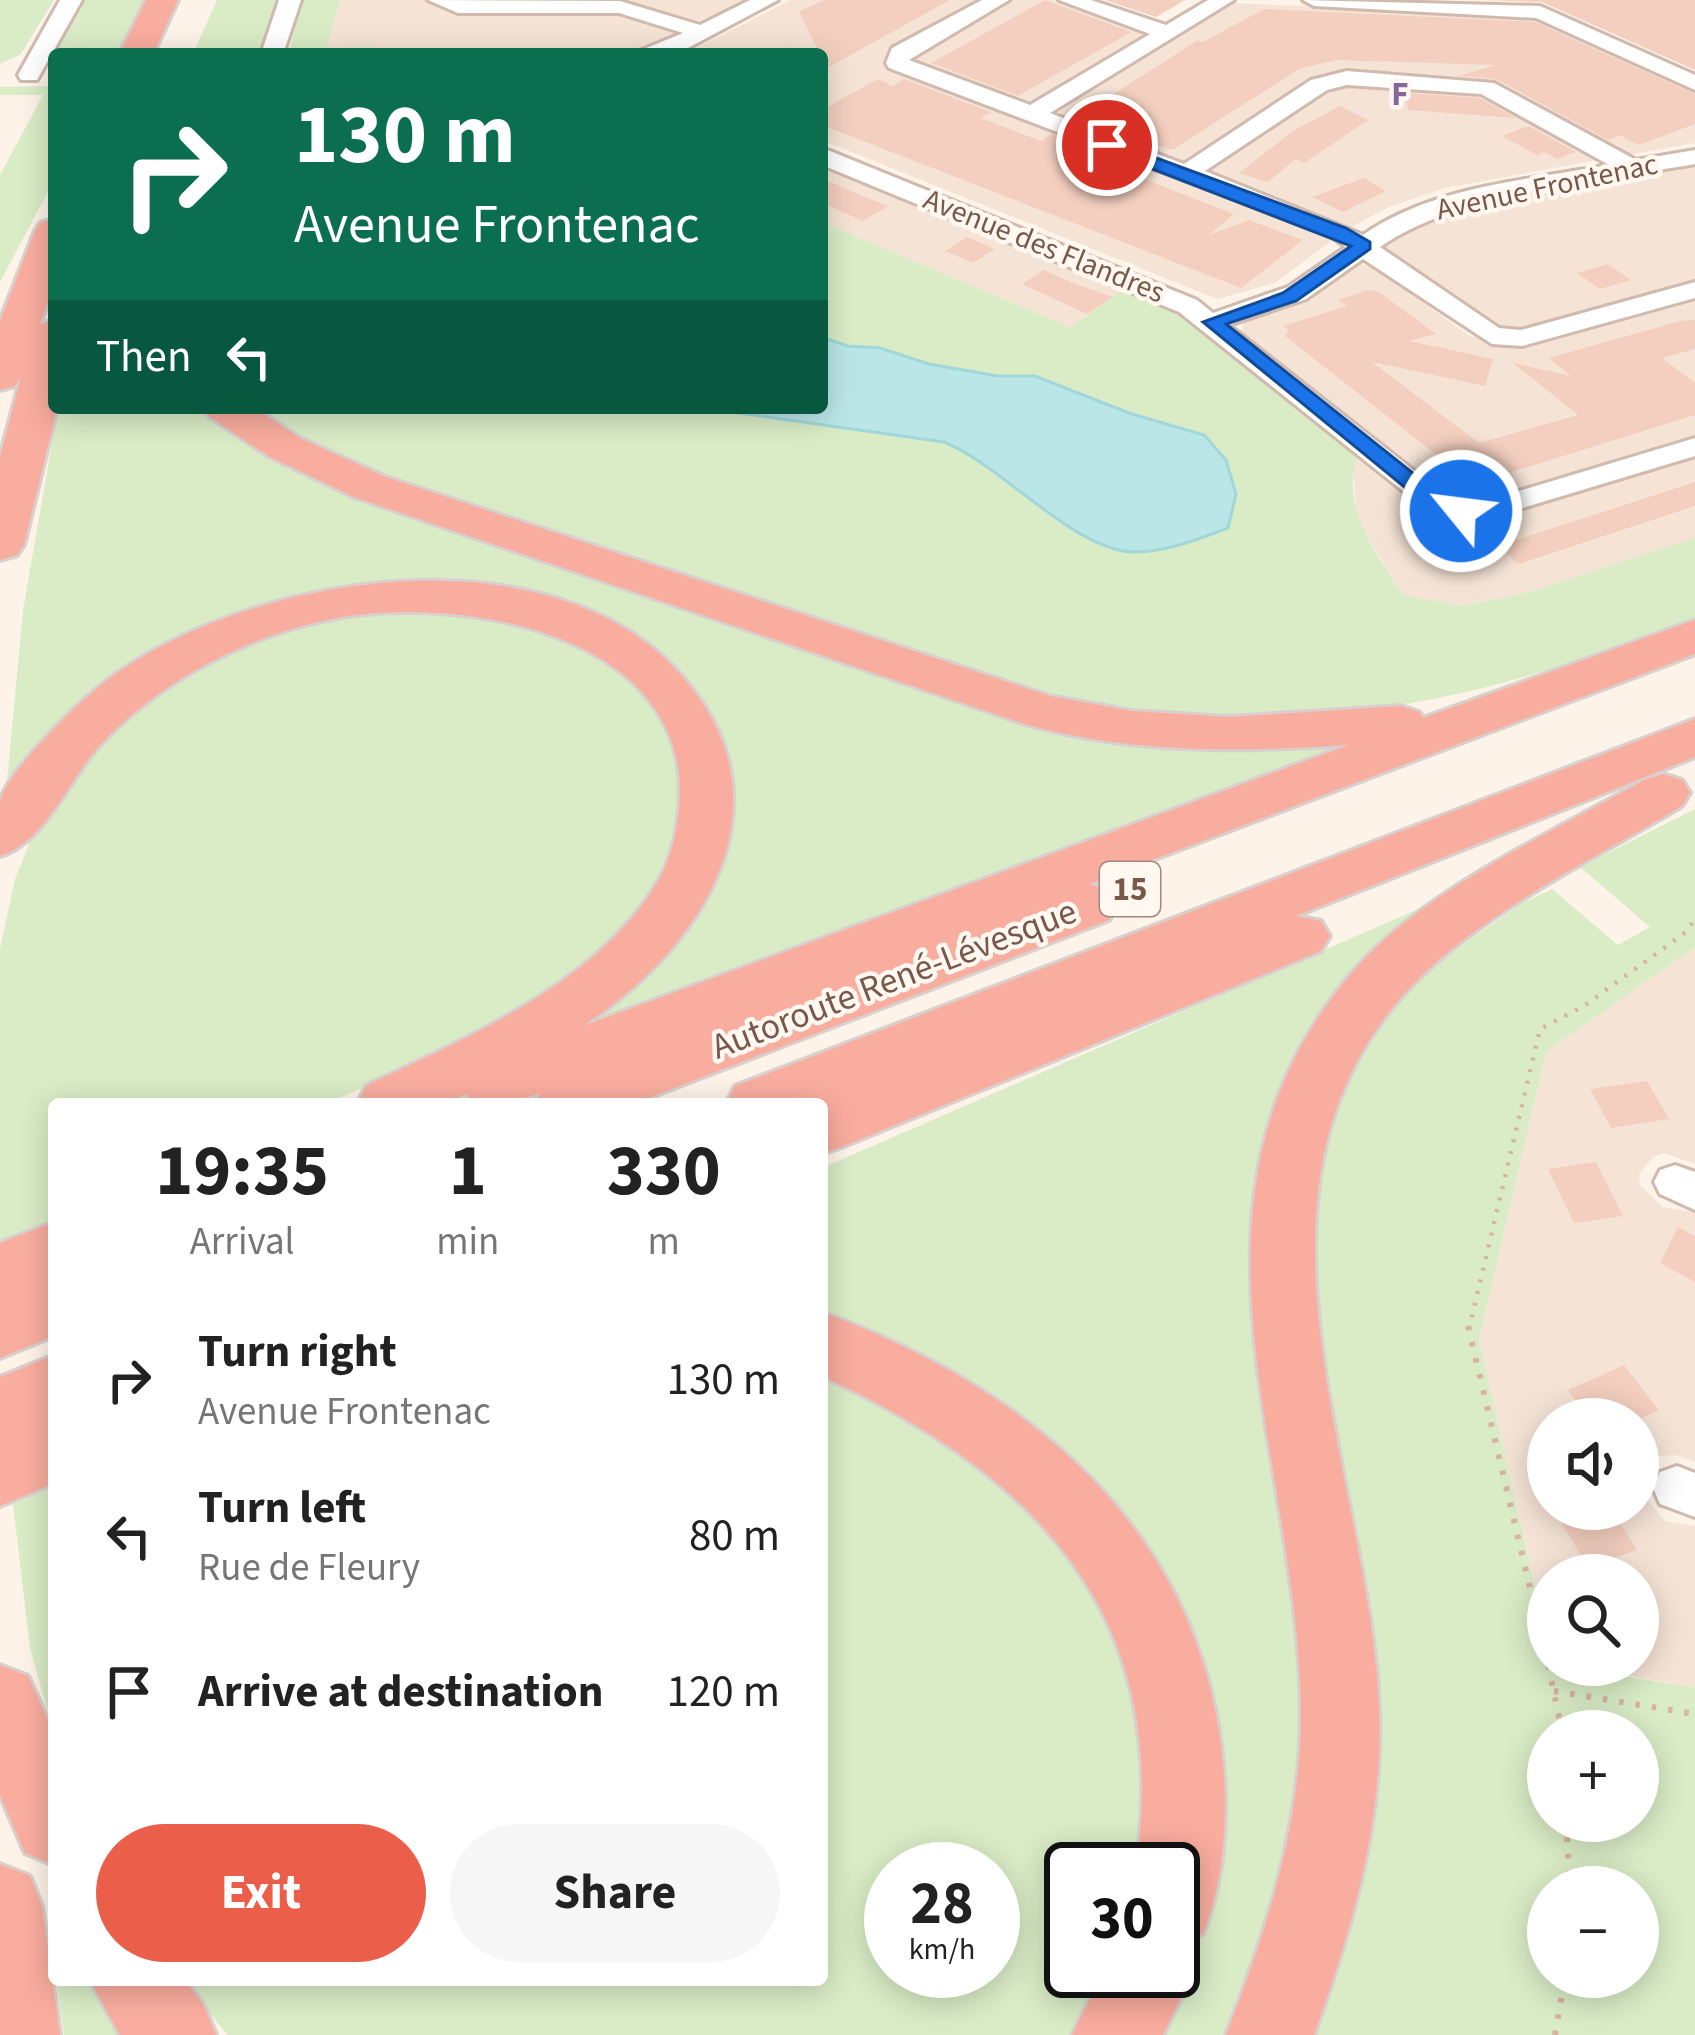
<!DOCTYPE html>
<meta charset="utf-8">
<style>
body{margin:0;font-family:"Source Sans 3",sans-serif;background:#f6f6f6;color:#222;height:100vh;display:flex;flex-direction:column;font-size:45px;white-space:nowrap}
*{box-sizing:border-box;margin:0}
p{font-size:39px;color:#767676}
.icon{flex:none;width:66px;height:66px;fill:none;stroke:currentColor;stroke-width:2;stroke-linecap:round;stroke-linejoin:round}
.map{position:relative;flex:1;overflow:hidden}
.side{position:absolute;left:48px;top:1098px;width:780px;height:888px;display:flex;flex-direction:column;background:#fff;border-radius:12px;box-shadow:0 6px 30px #0003}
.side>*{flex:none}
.top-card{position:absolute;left:48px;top:48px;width:780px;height:366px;border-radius:12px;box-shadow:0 6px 30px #0003;background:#0b6e4f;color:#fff;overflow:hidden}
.controls{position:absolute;left:1527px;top:1398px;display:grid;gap:24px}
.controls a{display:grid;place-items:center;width:132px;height:132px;border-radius:50%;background:#fff;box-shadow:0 6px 30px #0003;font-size:60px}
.speed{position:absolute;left:864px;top:1842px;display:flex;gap:24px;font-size:60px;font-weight:700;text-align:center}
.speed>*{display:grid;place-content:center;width:156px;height:156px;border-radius:50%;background:#fff;box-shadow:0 6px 30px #0003;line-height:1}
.speed small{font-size:30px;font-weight:400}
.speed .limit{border:6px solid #111;border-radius:18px;background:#fff;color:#111}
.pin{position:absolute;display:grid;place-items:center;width:102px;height:102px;color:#fff;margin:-51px;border:6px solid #fff;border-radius:50%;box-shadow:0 3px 12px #0007}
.me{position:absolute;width:132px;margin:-66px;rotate:299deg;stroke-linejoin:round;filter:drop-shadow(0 0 9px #0008)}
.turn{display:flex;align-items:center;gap:42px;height:252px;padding:0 48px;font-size:54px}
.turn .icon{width:156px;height:156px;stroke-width:2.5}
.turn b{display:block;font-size:84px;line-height:102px}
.then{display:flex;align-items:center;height:114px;padding:0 48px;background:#0003;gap:24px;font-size:45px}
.eta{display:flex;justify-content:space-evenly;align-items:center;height:204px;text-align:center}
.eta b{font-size:72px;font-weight:700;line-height:84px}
.action{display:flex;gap:24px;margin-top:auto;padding:24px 48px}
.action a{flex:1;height:138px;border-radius:72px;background:#eb5f4a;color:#fff;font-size:48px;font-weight:700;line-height:138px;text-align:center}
.action a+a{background:#f6f6f6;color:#222}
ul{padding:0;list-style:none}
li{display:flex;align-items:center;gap:36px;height:156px;padding:0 48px}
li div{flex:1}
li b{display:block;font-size:45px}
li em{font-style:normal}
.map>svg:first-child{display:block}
</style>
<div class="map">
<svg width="1695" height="2035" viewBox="0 0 1695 2035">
<rect width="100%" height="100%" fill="#fdf3e8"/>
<path fill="#f5e4d6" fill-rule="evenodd" d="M340,0h87l20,12 176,1 53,17v4l-45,20h-258l1,-6h-49z
M451,0h299l-51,21 -73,-17z
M791,0h195l-93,50 -6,8 3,10 445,170 -60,45 -58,16 -395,-159v-86h-138z
M1011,0h43l84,28 8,9 -117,67 -122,-42 2,-7z
M1232,3l310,14 153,72v54l-68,12 -141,-72 -20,-4 -145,-2 -127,82 -13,3 -129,-47 3,-7z
M1343,83l130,7 130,69 -158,29 -56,19 -40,21 -132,-49 -7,-7 4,-8z
M822,164l304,124 -56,39 -248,-105z
M1695,165v117l-174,49 -17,1 -124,-85 10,-10 71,-29z
M1359,263l19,7 90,65 42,11 185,-48v139l-210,65 -39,-4 -205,-164 3,-12 62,-22z
M1358,453l73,57 43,11 27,-3 194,-61v82l-162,52 -73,15 -57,-11 -46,-74 -4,-54z
M1695,947v217l-31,-11 -11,4 -14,17 1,11 22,22 33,5v250l-20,-7 -19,1 -16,20v15l25,30 30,5v161l-129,-22h72v-90h-90v69l-69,-304 67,-288zM1548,1419h90v90h-90z"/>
<path fill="#d9ecc6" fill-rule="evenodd" d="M0,0h54l-33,54 -21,10z
M78,0h67l-28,54h-63v14l-9,-4z
M217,0h65l-20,54h-69z
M300,0h40l-14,48 49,-1 -2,7h-84z
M54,86v94l-54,102v-107l43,-80h-43v-8z
M822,222l248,105 56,-39 59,26 173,139c-19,54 18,99 45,142l58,11 72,-15 162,-53v82c-188,70 -336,109 -539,98 -102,-6 -201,-49 -297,-81 -149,-49 -298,-99 -447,-148l-98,-43 -61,-38h451l240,34c64,26 120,98 185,109 17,3 38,-4 56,-7l19,-109 -75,-22 -94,-37h-37l-69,-12 -49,-16 -33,-2 -25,-9z
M58,408h146l792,301 385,26 -849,315 156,-140 11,-206 -190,-110 -268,24 -235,174 17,-181z
M369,609l119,5 99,33 38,25 28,27 37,80 -22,98 -65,82 -123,78 -155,67h-271v120l-54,24v-299l15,-70 21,-52 47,-76 85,-74 96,-45z
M1695,809v138l-149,105 -67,288 69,304v21l147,22v348h-383l-8,-802 37,-153 62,-93 116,-82 33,-16 66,56 32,-18 -70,-60zM1548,1731h90v90h-90zM1548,1887h90v90h-90z
M1462,890l-164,183 17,689 -73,273h-92l52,-129 -40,-308 -340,-274v-156z
M822,1371l44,17 138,89 85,96 53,126 6,170h-77v102h43l-41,64h-845l-47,-55h641zM891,1869h102v102h-102z
M54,1485v249l-24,-86 -17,-144z
M56,1980h49l33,55h-74z"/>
<path fill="#bbe6e8" stroke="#a1d7da" stroke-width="3" d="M822,337l25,9 33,2 49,16 69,12h37l94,37 75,22 22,25 10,34 -8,34c-29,11 -59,23 -91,24 -62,1 -133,-86 -193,-110l-240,-34h118z"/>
<path fill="#f4cfbf" d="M824,0h126l-123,68 -28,-56z
M1045,0l86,32 -113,64 -87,-33z
M1105,0h80l-29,17z
M1481,0h214v70l-153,-68z
M1264,9l271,13 160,72v30l-56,21 -20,-10 -11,5 -112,-61 -38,-3 38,-11 -160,-5 -37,9 -127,81 -96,-32 122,-78 5,2z
M878,79l15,7 11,-7 87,33 -10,6 60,23 10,-7 78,30 -3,8 108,42 -25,21 40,-15 54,20 -62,48 -419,-163v-15z
M1405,93l75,5 36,20 -108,-8z
M1340,106l28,14 -64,43 -8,-4 -28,23 -29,-9 54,-42z
M1529,126l47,26 -19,7 -13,-7 -7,3 -35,-19z
M822,178l38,17 28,11 -25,15 -41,-18z
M1364,178l22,13 -43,21 -31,-15z
M967,237l28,12 -22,14 -28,-12z
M1608,264l23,16 -31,9 -23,-16z
M1044,270l31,14 38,13 -26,17 -65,-30z
M1368,290l11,2 57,42 -26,7 83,18 -8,27 -113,-24 107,81 99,-28 -65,-52 58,13 -22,-18 131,-37 15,-1v29l-33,9 33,25v32l-212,66 -21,-6 -177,-139 3,-6 -5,-4 64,-20 -9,-6z
M1695,482v24l-176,58 -21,-18z
M1647,1081l22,38 -58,9 -21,-39z
M1596,1162l27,54 -49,7 -26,-54z
M1678,1227l17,9v46l-35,-19z
M1624,1365l35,45 -19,9h-50l-22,-29z
M1553,1509h59l25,41 -49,17z"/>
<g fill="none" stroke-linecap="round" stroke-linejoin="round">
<g stroke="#d0b9ad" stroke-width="6">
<path id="minor" d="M60,0h22l-45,80h-16l-3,-5z
M279,0h22l-18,54h-22z
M428,0l192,1 80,24 50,-25h28l-94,50 -52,4 51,-21 -64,-20h-161z
M982,0h27l-100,60 121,45 120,-71 -91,-34h32l75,25 42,-25h26l-184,113 134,51 127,-84 36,-9 147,12 142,77 59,-10v14c-94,17 -237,28 -315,83l119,81 22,2 174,-48v16l-173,48 -30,-2 -129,-85 -57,40 -77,26 206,162 23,13 24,2 213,-64v18l-212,64 -43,-6 -27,-15 -234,-187 -357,-147v-16l8,2 367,149 16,13 75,-26 58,-40 -15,-11 -442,-168 -3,-5 6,-15zM1347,85l134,9 128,71c-81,15 -176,21 -246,70l-158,-64 122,-81z
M1303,0l237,6 155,69v15l-159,-72 -222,-12z
M1675,1165l20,7v38l-35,-16 -6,-12 6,-12z
M1677,1466l18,7v44l-35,-13 -7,-16 7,-16z"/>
</g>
<g stroke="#d9d0cd" stroke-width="6">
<path id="highway" d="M146,0h32l-25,54h-34z
M54,219v67l-14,38 14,-4 3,88 -33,137 -7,10 -17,5v-103l21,-80 -6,9 -15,4v-69l35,-90 5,-8z
M203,408h52l45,30 86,39 664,219 82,15 97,6 172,-11 18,6 4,6 272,-98v34l-606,230 20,6 8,15 -8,15 -476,184h-99l6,-11 -31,11h-34l-9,-10 -21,10h-88l9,-18c101,-49 225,-99 288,-198 18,-27 25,-63 26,-95 1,-162 -221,-197 -343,-175 -87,16 -175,61 -236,126 -32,34 -55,98 -101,112 0,-16 0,-40 0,-55 9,-31 75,-95 101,-116 148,-116 477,-165 598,13 33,47 43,100 26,156 -22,72 -80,131 -142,172l766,-281c-110,7 -216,9 -324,-21l-671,-227 -86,-41 -58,-39z
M1695,719v38l-399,159 25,5 9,15 -9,15 -477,195 -22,8v-50h-96l9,-18z
M1663,774l19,6 8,13 -8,13c-94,57 -220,115 -289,201 -162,199 -23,476 -14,701 5,112 -28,223 -65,327h-88c41,-104 76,-213 75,-326 -3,-254 -139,-510 49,-734 71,-84 200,-141 294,-195z
M54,1222v114l-54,22v-115z
M822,1312c207,77 379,218 401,451 5,56 1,118 -20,171l-21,8 12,29 -31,64h-91l32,-64h69v-102h-37c37,-252 -97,-393 -314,-493z
M54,1355v128l-54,23v-129z
M0,1665l28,11 26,57v132l-29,-12 -25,-58z
M0,1864l30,12 12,30 18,129h-60z
M90,1980h95l18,24 13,31h-96z"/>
</g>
<path stroke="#d9b2a1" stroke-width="4.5" stroke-dasharray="3 9" stroke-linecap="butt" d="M1469,1329l71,-300 44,-23 102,-74 9,-13"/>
<path stroke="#d9b2a1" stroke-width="6" stroke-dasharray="4.5 12" stroke-linecap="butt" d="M1468,1326l80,338
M1548,1665l14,66
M1554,1691l141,23
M1566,1821l4,66
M1555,2035l10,-58"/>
<use href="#minor" fill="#fff" fill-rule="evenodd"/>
<use href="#highway" fill="#f9ad9e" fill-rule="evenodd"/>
</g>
<path fill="#1a73e8" stroke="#114b97" stroke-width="3" d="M1101,142h12l233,86 24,14v7l-74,52 -70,23 213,170 30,12v9h-15l-30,-12 -221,-181 80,-29 68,-47 -250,-97z"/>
<g text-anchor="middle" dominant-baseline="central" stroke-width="9" stroke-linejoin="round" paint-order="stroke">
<g font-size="30" fill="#79574b" stroke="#fff8f0">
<text transform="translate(1547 187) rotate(-12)">Avenue Frontenac</text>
<text transform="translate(1044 246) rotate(22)">Avenue des Flandres</text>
</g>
<g font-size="33" font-weight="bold" fill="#85679c" stroke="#fff8f0">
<text x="1400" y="94">F</text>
</g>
<rect fill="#fff8f0" stroke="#a1877c" stroke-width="3" x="1100" y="862" width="60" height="54" rx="9"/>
<g font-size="33" font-weight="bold" fill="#79574b">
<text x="1130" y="889">15</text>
</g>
<g font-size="36" fill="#79574b" stroke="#fff8f0">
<text transform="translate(894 979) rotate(-21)">Autoroute René-Lévesque</text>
</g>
</g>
</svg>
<div class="controls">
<a><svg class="icon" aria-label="sound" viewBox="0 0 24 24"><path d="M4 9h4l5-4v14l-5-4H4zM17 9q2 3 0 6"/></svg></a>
<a><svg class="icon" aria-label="search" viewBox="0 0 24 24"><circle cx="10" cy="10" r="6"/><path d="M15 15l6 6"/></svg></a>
<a>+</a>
<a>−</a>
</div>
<div class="speed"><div>28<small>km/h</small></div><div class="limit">30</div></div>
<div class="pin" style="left:1107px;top:145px;background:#d93025"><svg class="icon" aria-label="arrive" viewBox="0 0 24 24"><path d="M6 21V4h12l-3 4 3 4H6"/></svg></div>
<svg class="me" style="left:1461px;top:511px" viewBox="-20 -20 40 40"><circle r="17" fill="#1a73e8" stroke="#fff" stroke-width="3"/><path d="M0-11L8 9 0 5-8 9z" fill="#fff"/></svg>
<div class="top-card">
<div class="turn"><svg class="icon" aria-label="right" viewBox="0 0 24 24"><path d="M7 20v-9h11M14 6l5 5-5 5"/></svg><div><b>130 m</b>Avenue Frontenac</div></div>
<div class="then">Then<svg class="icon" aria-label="left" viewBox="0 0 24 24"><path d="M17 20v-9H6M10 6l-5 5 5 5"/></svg></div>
</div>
<section class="side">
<div class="eta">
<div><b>19:35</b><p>Arrival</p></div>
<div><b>1</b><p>min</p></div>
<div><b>330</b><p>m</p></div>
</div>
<ul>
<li><svg class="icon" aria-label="right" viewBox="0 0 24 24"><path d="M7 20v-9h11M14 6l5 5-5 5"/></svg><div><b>Turn right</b><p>Avenue Frontenac</p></div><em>130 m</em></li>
<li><svg class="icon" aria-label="left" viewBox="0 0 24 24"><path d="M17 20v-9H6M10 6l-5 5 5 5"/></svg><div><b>Turn left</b><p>Rue de Fleury</p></div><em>80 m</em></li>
<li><svg class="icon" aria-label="arrive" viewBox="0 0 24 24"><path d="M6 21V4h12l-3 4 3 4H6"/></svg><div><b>Arrive at destination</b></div><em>120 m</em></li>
</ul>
<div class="action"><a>Exit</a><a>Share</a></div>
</section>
</div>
